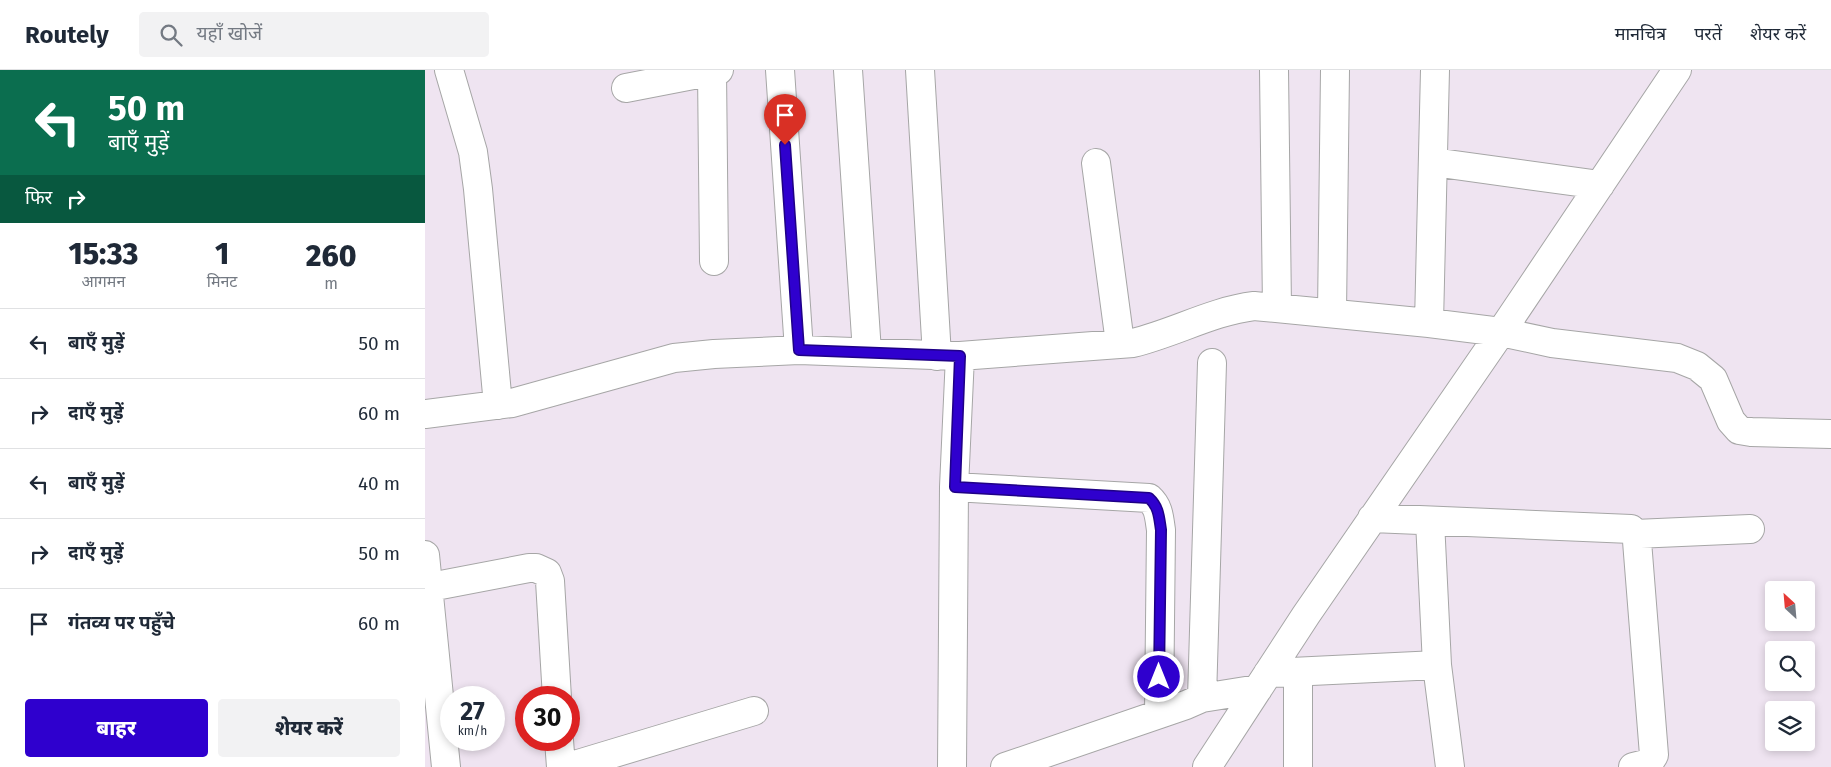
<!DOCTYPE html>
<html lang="hi">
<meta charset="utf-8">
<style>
body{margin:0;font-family:"Fira Sans","Noto Sans Devanagari",sans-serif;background:#f2f2f3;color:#1f2937;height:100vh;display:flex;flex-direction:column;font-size:19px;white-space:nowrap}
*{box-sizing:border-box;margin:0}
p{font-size:16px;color:#747a83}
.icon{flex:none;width:28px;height:28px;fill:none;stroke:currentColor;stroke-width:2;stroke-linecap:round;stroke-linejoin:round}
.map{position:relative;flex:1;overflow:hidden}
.side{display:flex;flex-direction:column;background:#fff;width:425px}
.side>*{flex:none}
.top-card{background:#0b6e4f;color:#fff;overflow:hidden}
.needle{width:32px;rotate:334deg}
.buttons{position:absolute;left:1340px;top:511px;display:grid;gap:10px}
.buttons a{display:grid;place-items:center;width:50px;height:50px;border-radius:5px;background:#fff;box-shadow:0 2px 8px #0003;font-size:25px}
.speed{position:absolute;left:15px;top:616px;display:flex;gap:10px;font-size:25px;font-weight:700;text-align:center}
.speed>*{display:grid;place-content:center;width:65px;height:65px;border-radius:50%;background:#fff;box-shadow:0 2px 8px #0003;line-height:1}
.speed small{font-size:12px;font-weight:400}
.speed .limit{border:8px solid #d22;background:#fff;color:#111}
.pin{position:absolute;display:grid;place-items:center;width:42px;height:42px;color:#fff;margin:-51px -21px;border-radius:50% 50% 50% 0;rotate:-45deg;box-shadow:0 0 5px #0007}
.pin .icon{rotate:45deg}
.me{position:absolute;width:55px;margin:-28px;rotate:0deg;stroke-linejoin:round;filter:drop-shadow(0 0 4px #0008)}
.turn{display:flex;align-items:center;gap:18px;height:105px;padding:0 25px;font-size:22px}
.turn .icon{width:65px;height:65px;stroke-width:2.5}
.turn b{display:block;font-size:35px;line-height:42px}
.then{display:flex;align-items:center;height:48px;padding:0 25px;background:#0003;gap:10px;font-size:19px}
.eta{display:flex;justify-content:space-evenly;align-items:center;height:85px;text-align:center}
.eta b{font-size:30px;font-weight:800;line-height:35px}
.cta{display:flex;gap:10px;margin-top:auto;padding:10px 25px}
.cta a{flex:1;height:58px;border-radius:5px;background:#2f00ce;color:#fff;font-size:20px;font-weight:800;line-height:58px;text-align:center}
.cta a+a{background:#f2f2f3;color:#1f2937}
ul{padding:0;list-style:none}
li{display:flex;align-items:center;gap:15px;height:70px;padding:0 25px;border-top:1px solid #e0e1e3}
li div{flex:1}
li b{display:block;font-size:19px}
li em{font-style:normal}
header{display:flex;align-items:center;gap:30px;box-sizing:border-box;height:70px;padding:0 25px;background:#fff;border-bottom:1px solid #e0e1e3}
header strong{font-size:24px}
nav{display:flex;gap:28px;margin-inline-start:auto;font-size:18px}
.search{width:350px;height:45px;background:#f2f2f3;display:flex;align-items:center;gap:12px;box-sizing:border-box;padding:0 18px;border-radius:5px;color:#747a83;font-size:19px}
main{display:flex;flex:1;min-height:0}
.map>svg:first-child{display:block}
</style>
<header>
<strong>Routely</strong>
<div class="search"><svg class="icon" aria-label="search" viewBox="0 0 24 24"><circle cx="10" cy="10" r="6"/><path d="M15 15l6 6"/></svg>यहाँ खोजें</div>
<nav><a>मानचित्र</a><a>परतें</a><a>शेयर करें</a></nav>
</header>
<main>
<section class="side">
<div class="top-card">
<div class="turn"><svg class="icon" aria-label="left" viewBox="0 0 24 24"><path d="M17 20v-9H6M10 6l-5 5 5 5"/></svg><div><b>50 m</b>बाएँ मुड़ें</div></div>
<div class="then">फिर<svg class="icon" aria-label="right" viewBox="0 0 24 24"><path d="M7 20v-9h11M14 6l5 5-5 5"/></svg></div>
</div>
<div class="eta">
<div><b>15:33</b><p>आगमन</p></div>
<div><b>1</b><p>मिनट</p></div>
<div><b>260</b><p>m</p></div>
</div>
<ul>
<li><svg class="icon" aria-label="left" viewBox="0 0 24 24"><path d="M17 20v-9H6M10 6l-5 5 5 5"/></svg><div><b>बाएँ मुड़ें</b></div><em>50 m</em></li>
<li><svg class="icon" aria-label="right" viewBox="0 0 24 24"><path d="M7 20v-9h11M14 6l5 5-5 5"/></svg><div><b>दाएँ मुड़ें</b></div><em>60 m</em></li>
<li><svg class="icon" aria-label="left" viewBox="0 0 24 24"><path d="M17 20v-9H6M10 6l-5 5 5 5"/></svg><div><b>बाएँ मुड़ें</b></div><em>40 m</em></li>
<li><svg class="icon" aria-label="right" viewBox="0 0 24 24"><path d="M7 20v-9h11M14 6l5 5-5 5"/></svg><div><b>दाएँ मुड़ें</b></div><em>50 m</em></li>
<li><svg class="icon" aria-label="arrive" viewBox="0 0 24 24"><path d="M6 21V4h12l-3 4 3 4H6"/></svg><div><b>गंतव्य पर पहुँचे</b></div><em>60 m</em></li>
</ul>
<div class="cta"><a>बाहर</a><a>शेयर करें</a></div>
</section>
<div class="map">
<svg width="1406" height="697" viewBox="0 0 1406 697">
<rect width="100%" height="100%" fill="#efe4f1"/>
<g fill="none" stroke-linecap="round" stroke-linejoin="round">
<g stroke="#a6a6a6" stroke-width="30">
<path id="minor" d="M24,0l24,82 5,37 20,216
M355,0l19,280
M423,0l19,282
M495,0l17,286
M849,0l3,238
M287,1l2,190
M201,18l93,-18
M1008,92l167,23
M671,93l24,180
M907,243l3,-243
M1004,253l6,-253
M0,344l87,-11 162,-45 40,-4 85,-4 161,6 173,-13c41,-10 80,-32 121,-37l175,17 72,9 51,11 125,15 20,8 16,13 18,42 8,9 12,2 80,2
M529,417l195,11c10,9 10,19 12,32l-2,184
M947,448l259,11 4,5 2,7 17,214 -5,8 -16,4
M1210,464l115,-5
M0,485l21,212
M0,518l104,-20h7l11,5 3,8 7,117
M1012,595l13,102
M843,603l169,-8 -7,-144
M777,628l10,-335
M134,670l2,27
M143,697l186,-56
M527,697l2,-280 6,-131
M580,697l181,-62 16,-7 56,-9
M782,697l99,-152 195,-283 176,-262
M873,697v-95"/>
</g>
<use href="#minor" stroke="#fff" stroke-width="28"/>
</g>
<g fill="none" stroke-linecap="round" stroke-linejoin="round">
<g stroke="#1f0086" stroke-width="12">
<path id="route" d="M360,75l14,205 161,6 -5,131 194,11c10,9 10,19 12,32l-2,147"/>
</g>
<use href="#route" stroke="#2f00ce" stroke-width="9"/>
</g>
</svg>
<div class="buttons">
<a><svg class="needle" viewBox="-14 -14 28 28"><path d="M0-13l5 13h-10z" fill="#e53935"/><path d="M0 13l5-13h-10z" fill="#747a83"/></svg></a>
<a><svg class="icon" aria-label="search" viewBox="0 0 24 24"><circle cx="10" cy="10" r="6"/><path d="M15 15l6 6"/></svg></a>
<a><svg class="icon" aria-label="layers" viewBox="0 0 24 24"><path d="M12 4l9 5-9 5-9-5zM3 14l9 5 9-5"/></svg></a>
</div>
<div class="speed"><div>27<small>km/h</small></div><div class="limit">30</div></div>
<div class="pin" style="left:360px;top:75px;background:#d93025"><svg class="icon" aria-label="arrive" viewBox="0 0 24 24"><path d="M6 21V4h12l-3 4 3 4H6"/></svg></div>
<svg class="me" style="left:734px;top:607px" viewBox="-20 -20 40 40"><circle r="17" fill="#2f00ce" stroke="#fff" stroke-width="3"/><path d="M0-11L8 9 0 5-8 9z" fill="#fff"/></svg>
</div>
</main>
